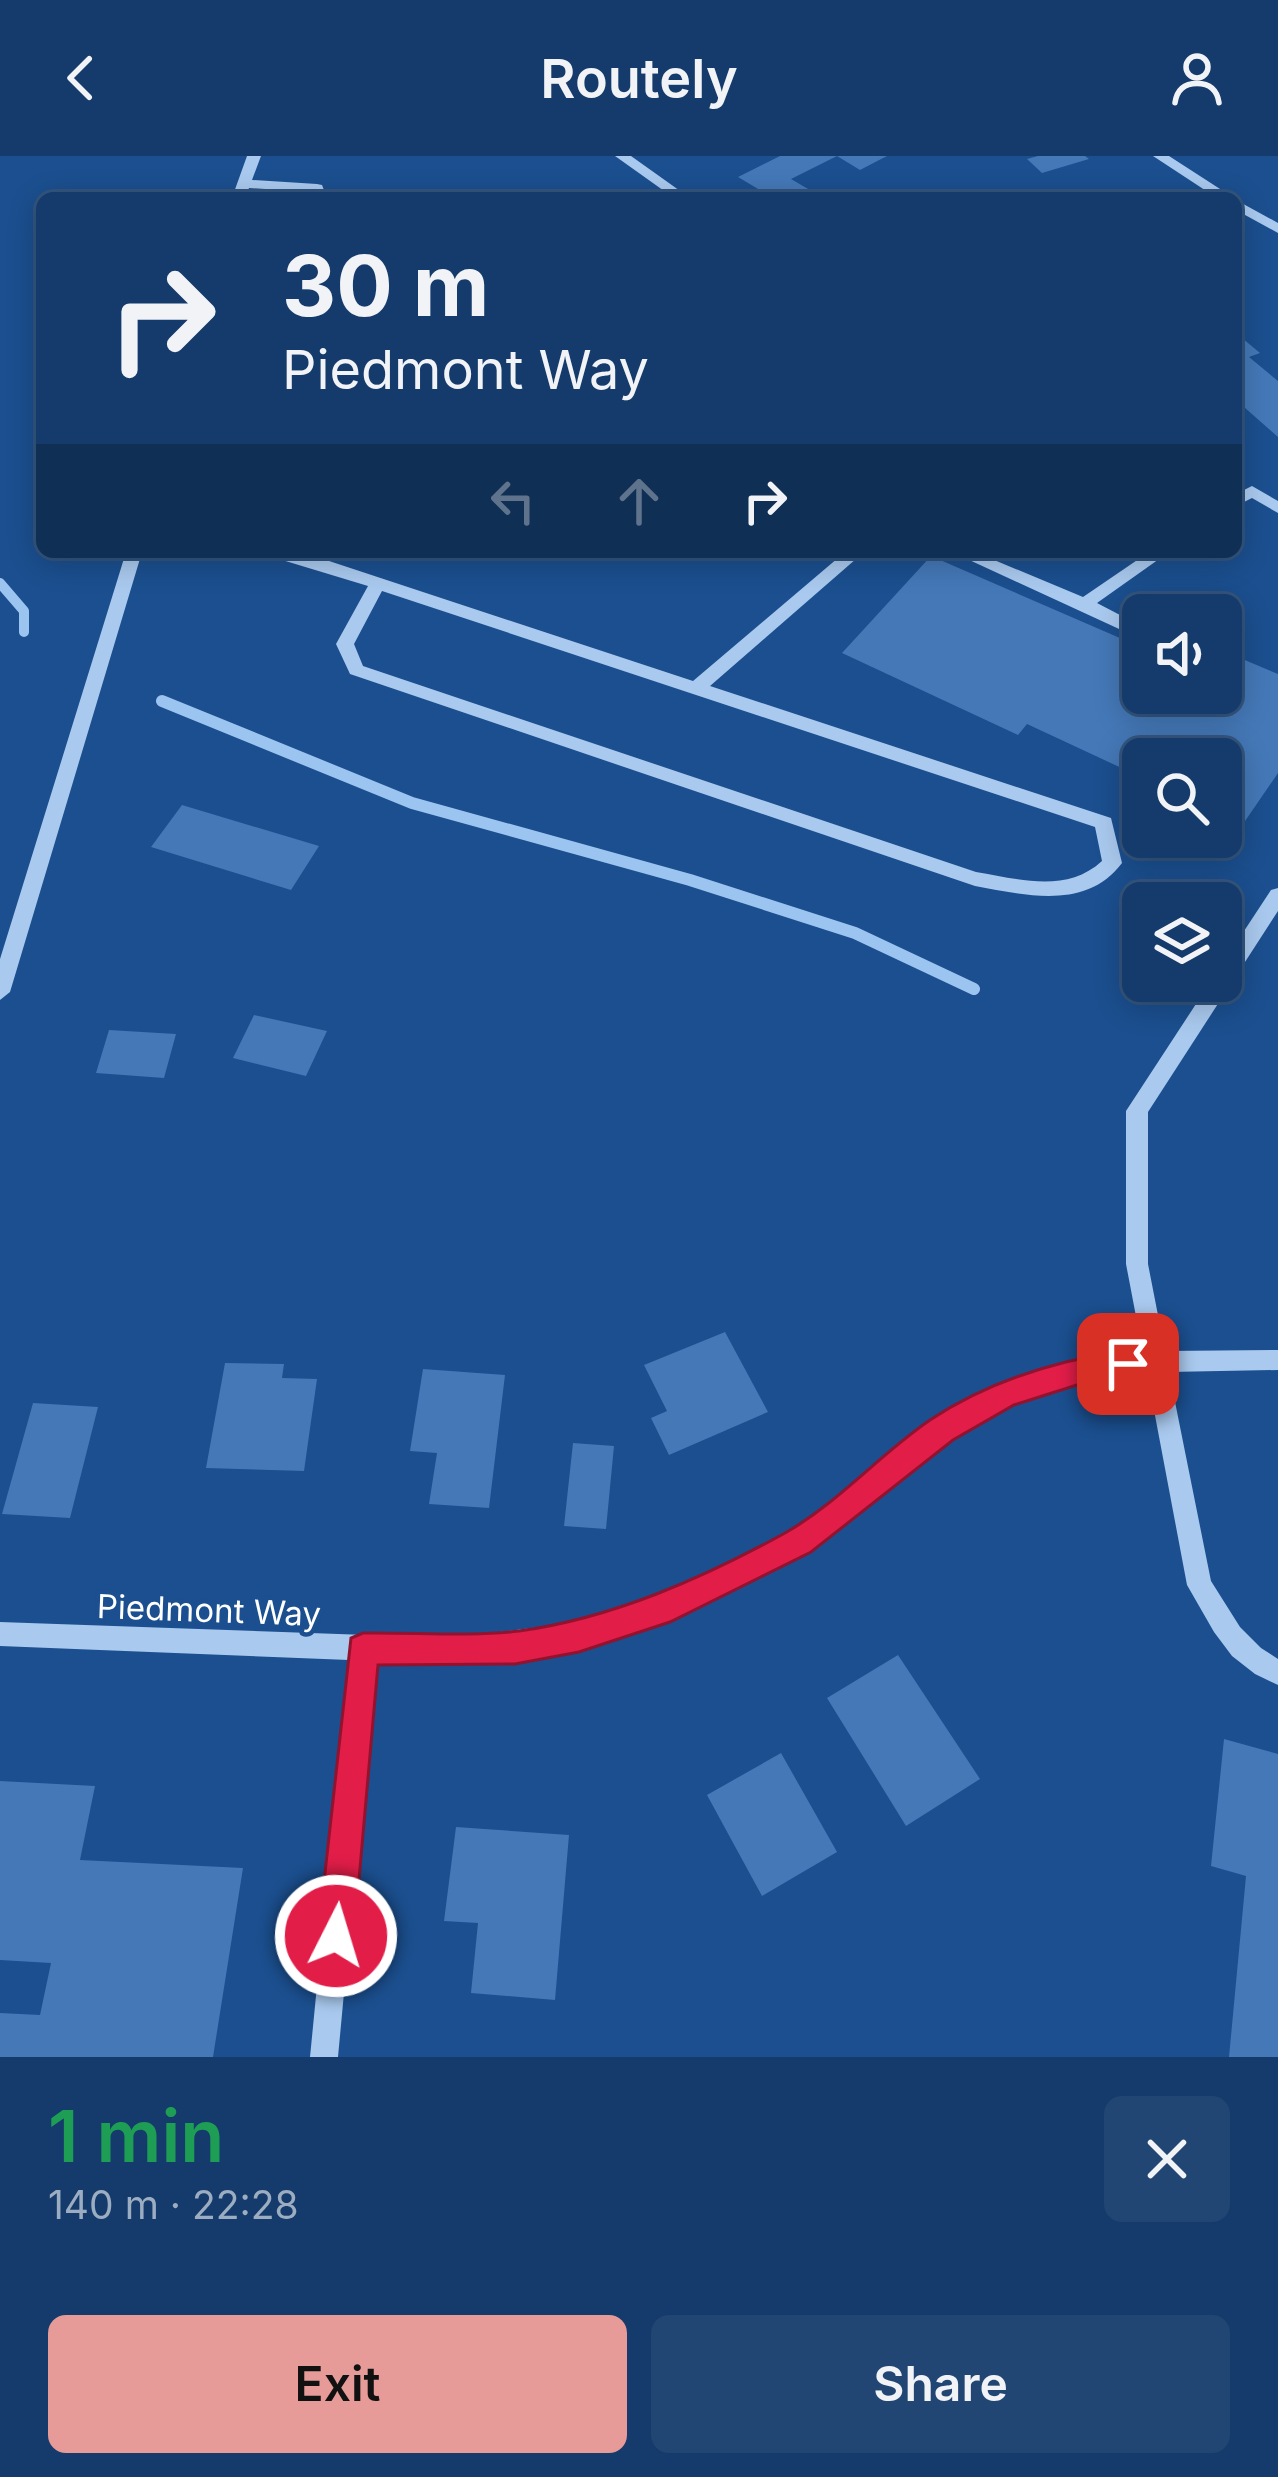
<!DOCTYPE html>
<meta charset="utf-8">
<style>
body{margin:0;font-family:Inter,sans-serif;background:#214673;color:#f1f3f6;height:100vh;display:flex;flex-direction:column;font-size:45px;white-space:nowrap}
*{box-sizing:border-box;margin:0}
p{font-size:39px;color:#9dadc1}
.icon{flex:none;width:66px;height:66px;fill:none;stroke:currentColor;stroke-width:2;stroke-linecap:round;stroke-linejoin:round}
.map{position:relative;height:1901px;overflow:hidden}
.panel{display:flex;flex-direction:column;background:#143b6b;flex:1}
.panel>*{flex:none}
.hud{position:absolute;left:36px;top:36px;width:1206px;height:366px;border-radius:18px;box-shadow:0 6px 30px #0003,0 0 0 3px #33557e;background:#143b6b;color:#f1f3f6;overflow:hidden}
.buttons{position:absolute;left:1122px;top:438px;display:grid;gap:24px}
.buttons a{display:grid;place-items:center;width:120px;height:120px;border-radius:18px;background:#143b6b;box-shadow:0 6px 30px #0003,0 0 0 3px #33557e;font-size:60px}
.pin{position:absolute;display:grid;place-items:center;width:102px;height:102px;color:#fff;margin:-51px;border-radius:24px;box-shadow:0 6px 18px #0006}
.me{position:absolute;width:132px;margin:-66px;rotate:5deg;stroke-linejoin:round;filter:drop-shadow(0 0 9px #0008)}
.turn{display:flex;align-items:center;gap:42px;height:252px;padding:0 48px;font-size:54px}
.turn .icon{width:156px;height:156px;stroke-width:2.5}
.turn b{display:block;font-size:84px;line-height:102px}
.lanes{display:flex;align-items:center;height:114px;padding:0 48px;background:#0003;justify-content:center;gap:60px;direction:ltr}
.lanes .off{opacity:.35}
.round{display:grid;place-items:center;flex:none;width:126px;height:126px;border-radius:18px;background:#214673}
.headline{display:flex;align-items:center;justify-content:space-between;height:204px;padding:0 48px}
h1{font-size:72px;font-weight:600;line-height:90px;color:#1e9e55}
.action{display:flex;gap:24px;margin-top:auto;padding:24px 48px}
.action a{flex:1;height:138px;border-radius:18px;background:#e69b98;color:#111;font-size:48px;font-weight:600;line-height:138px;text-align:center}
.action a+a{background:#214673;color:#f1f3f6}
header{display:flex;justify-content:space-between;align-items:center;height:156px;padding:0 48px;background:#143b6b;font-size:54px;font-weight:600}
.map>svg:first-child{display:block}
</style>
<header><svg class="icon" aria-label="back" viewBox="0 0 24 24"><path d="M15 5l-7 7 7 7"/></svg>Routely<svg class="icon" aria-label="person" viewBox="0 0 24 24"><circle cx="12" cy="8" r="4"/><path d="M4 21q1-7 8-7t8 7"/></svg></header>
<div class="map">
<svg width="1278" height="1901" viewBox="0 0 1278 1901">
<rect width="100%" height="100%" fill="#1b4f8f"/>
<g fill="none" stroke-linecap="round" stroke-linejoin="round">
<path stroke="#9cc4f0" stroke-width="10" d="M0,427l24,28v21"/>
<path stroke="#9cc4f0" stroke-width="12" d="M162,545l250,102 278,77 165,53 119,56"/>
</g>
<path fill="#4478b7" d="M780,0h107l-27,14 -23,-14 -46,23 24,14 -11,5h-31l-35,-21z
M1038,0h47l4,3 -47,14 -15,-14z
M1236,177l24,20 -11,4 29,24v56l-42,-37z
M931,400l212,92v45h78v-43l57,24v99l-35,51 -22,-11v-54h-78v19l-116,-54 -9,11 -176,-82z
M182,649l137,41 -28,44 -140,-43z
M254,859l73,16 -21,45 -73,-18z
M109,874l67,4 -12,44 -68,-5z
M725,1176l43,80 -99,43 -18,-37 16,-7 -23,-46z
M225,1207l59,1 -2,14 35,1 -13,92 -98,-3z
M423,1213l82,6 -16,133 -60,-4 8,-51 -27,-2z
M33,1247l65,4 -28,111 -68,-4z
M573,1287l41,3 -8,83 -42,-3z
M898,1499l82,124 -74,47 -79,-128z
M1224,1583l54,15v303h-49l17,-181 -35,-10z
M781,1597l56,99 -75,44 -55,-101z
M0,1625l95,5 -15,74 163,8 -30,189h-213v-44l40,2 11,-52 -51,-3z
M456,1671l113,8 -14,165 -84,-7 7,-70 -34,-2z"/>
<g fill="none" stroke-linecap="round" stroke-linejoin="round">
<path fill="#a9c9ee" fill-rule="evenodd" d="M247,0h14l-9,24 65,4 5,1 5,13h-14l-2,-6 -62,-4 -4,10h-10l-2,-3z
M615,0h16l59,42h-16z
M1153,0h16l65,42h-17z
M1236,44l42,23v10l-42,-23z
M1252,330l26,15v12l-26,-15 -16,8v-12z
M126,396h16l-132,440 -10,8v-41z
M267,396h30l23,6 373,123 152,-129h19l-154,134 401,132 11,45c-36,48 -97,32 -147,23l-625,-212 -14,-30 32,-58 -99,-30zM382,435l713,236 7,34c-36,33 -83,18 -126,11l-613,-206 -9,-22z
M952,396h23l108,45 66,-45h20l-72,51 46,24v13z
M1278,732v23l-130,201v152l17,87 113,-1v20l-109,2 42,209 29,46 21,21 17,11v26l-23,-11 -23,-18 -18,-24 -27,-47 -40,-212c-55,5 -111,15 -159,41 -65,36 -115,92 -176,133 -25,17 -55,29 -82,42 -123,58 -220,77 -355,72l-37,396h-28l39,-397 -349,-14v-24l451,16 112,-14 103,-32 120,-56 133,-103 53,-34 69,-28 102,-18 -17,-89v-153l85,-130h10v-15l50,-76z"/>
</g>
<path fill="#e11d48" stroke="#92132f" stroke-width="3" d="M1128,1194l10,4 5,10 -5,9 -61,12 -63,20 -61,35 -142,112 -141,70 -91,30 -64,12 -137,1 -24,271 -6,13 -12,5 -13,-5 -5,-13 33,-298 12,-5c51,-1 105,4 156,-2 94,-13 184,-53 266,-98 53,-30 95,-79 145,-113 60,-40 128,-60 198,-70z"/>
<g text-anchor="middle" dominant-baseline="central" stroke-width="9" stroke-linejoin="round" paint-order="stroke">
<g font-size="33" fill="#fff" stroke="#1b4f8f">
<text transform="translate(209 1454) rotate(2)">Piedmont Way</text>
</g>
</g>
</svg>
<div class="buttons">
<a><svg class="icon" aria-label="sound" viewBox="0 0 24 24"><path d="M4 9h4l5-4v14l-5-4H4zM17 9q2 3 0 6"/></svg></a>
<a><svg class="icon" aria-label="search" viewBox="0 0 24 24"><circle cx="10" cy="10" r="6"/><path d="M15 15l6 6"/></svg></a>
<a><svg class="icon" aria-label="layers" viewBox="0 0 24 24"><path d="M12 4l9 5-9 5-9-5zM3 14l9 5 9-5"/></svg></a>
</div>
<div class="pin" style="left:1128px;top:1208px;background:#d93025"><svg class="icon" aria-label="arrive" viewBox="0 0 24 24"><path d="M6 21V4h12l-3 4 3 4H6"/></svg></div>
<svg class="me" style="left:336px;top:1780px" viewBox="-20 -20 40 40"><circle r="17" fill="#e11d48" stroke="#fff" stroke-width="3"/><path d="M0-11L8 9 0 5-8 9z" fill="#fff"/></svg>
<div class="hud">
<div class="turn"><svg class="icon" aria-label="right" viewBox="0 0 24 24"><path d="M7 20v-9h11M14 6l5 5-5 5"/></svg><div><b>30 m</b>Piedmont Way</div></div>
<div class="lanes"><svg class="icon off" aria-label="left" viewBox="0 0 24 24"><path d="M17 20v-9H6M10 6l-5 5 5 5"/></svg><svg class="icon off" aria-label="ahead" viewBox="0 0 24 24"><path d="M12 20V5M6 11l6-6 6 6"/></svg><svg class="icon" aria-label="right" viewBox="0 0 24 24"><path d="M7 20v-9h11M14 6l5 5-5 5"/></svg></div>
</div>
</div>
<section class="panel">
<div class="headline"><div><h1>1 min</h1><p>140 m · 22:28</p></div><a class="round"><svg class="icon" aria-label="close" viewBox="0 0 24 24"><path d="M6 6l12 12M18 6L6 18"/></svg></a></div>
<div class="action"><a>Exit</a><a>Share</a></div>
</section>
